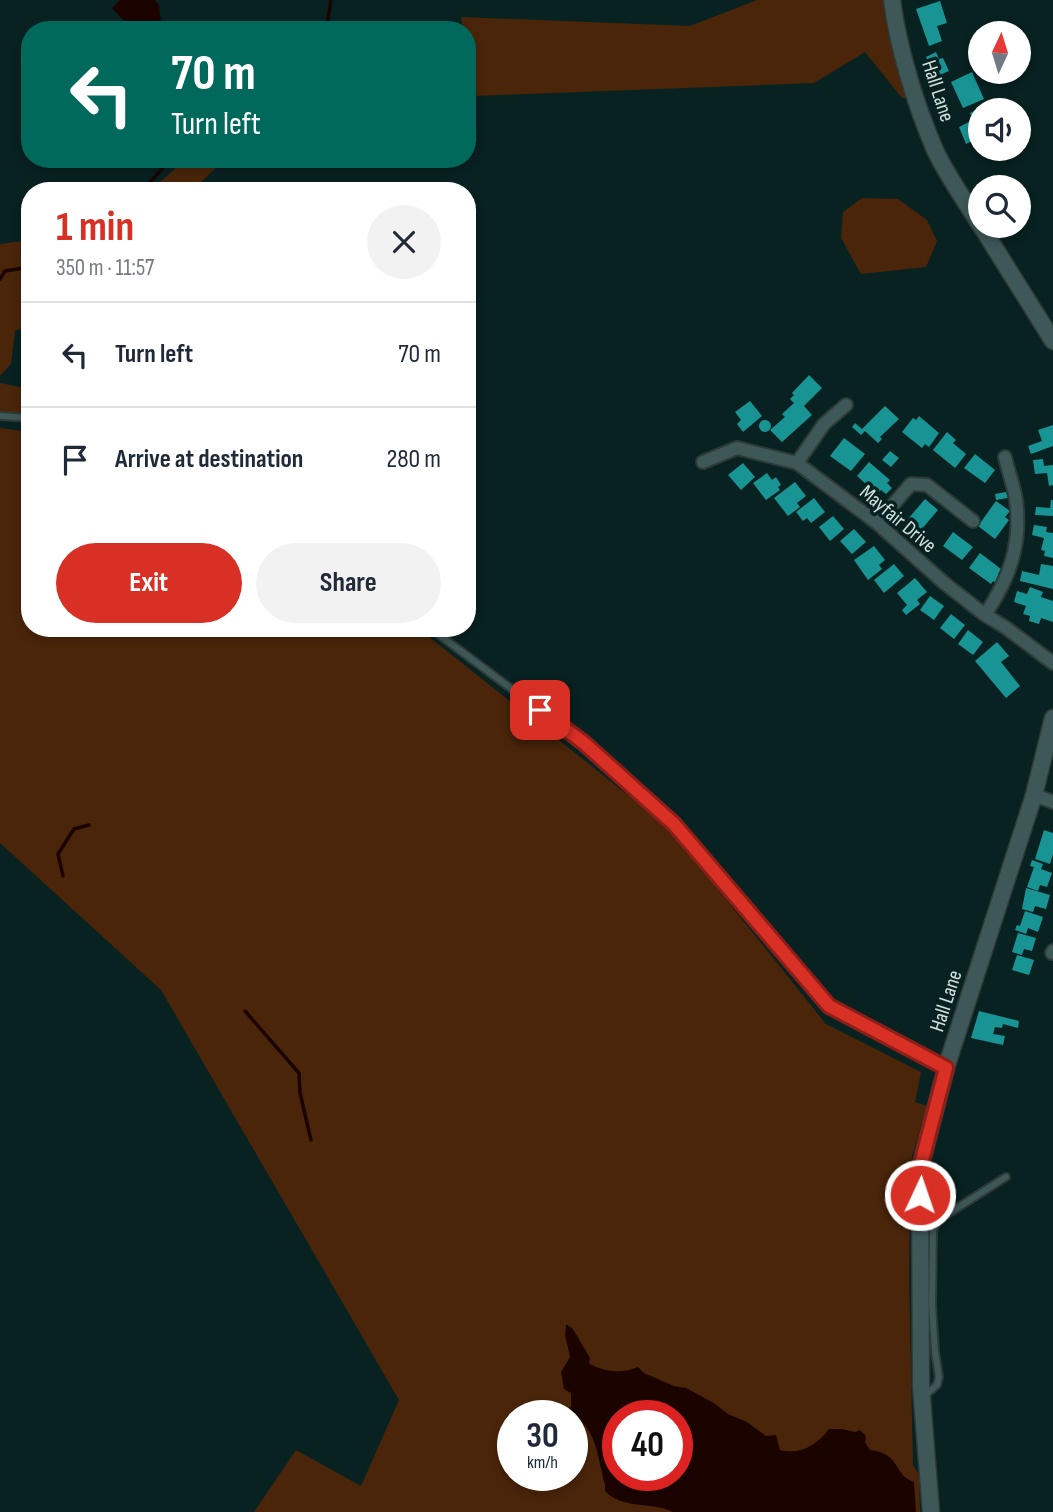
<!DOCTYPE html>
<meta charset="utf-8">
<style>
body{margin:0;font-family:"Sofia Sans Condensed",sans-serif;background:#f2f2f3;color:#1f2937;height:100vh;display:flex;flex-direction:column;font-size:26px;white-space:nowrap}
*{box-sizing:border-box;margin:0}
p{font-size:23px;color:#747a83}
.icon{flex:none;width:38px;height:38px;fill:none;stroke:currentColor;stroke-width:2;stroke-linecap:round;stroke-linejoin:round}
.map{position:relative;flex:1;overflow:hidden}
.side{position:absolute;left:21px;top:182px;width:455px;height:455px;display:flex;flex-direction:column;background:#fff;border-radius:28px;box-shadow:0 4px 10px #0003}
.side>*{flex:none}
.top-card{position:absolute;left:21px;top:21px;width:455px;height:147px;border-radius:28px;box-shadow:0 4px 10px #0003;background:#00695c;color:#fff;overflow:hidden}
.needle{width:46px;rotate:4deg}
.controls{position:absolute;left:968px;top:21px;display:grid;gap:14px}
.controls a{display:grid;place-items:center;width:63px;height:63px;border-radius:50%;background:#fff;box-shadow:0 4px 10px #0003;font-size:35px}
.speed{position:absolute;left:497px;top:1400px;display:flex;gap:14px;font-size:35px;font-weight:700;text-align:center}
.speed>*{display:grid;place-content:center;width:91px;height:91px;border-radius:50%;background:#fff;box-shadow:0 4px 10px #0003;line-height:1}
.speed small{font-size:18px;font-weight:400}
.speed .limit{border:10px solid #d22;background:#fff;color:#111}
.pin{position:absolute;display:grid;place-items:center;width:60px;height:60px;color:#fff;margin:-30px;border-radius:14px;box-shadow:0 4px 10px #0006}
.me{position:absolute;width:77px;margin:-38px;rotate:3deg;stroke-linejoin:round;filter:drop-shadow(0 0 5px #0008)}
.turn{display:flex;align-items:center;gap:24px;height:147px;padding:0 35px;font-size:32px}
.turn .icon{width:91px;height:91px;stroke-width:2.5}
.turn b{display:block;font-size:49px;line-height:60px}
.round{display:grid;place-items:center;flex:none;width:74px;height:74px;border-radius:37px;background:#f2f2f3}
.headline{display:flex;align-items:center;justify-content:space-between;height:119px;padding:0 35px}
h1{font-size:42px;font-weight:700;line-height:52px;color:#d93025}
.primary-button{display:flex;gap:14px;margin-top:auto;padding:14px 35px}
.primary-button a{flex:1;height:80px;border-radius:42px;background:#d93025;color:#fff;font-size:28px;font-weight:700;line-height:80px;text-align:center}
.primary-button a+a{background:#f2f2f3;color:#1f2937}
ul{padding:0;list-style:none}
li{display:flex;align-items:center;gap:21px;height:105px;padding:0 35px;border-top:2px solid #e0e1e3}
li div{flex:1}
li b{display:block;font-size:26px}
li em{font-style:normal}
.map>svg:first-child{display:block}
</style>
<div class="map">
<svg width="1053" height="1512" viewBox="0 0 1053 1512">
<rect width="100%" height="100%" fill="#082121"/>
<path fill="#4a250a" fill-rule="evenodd" d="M757,0h128l2,23 22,75h-7l-37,-46 -51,31 -340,13 -7,-42v-24h-4l-2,-13 229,9z
M186,159h39l-33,32h-42z
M862,198l36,1 29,21 10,21 -11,26 -65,7 -20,-36 2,-26z
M30,240v85l-15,6 -4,33 -11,12v-132z
M0,383l30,6v32l-30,-3z
M0,428l30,4v196h388l250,199 158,197 95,48 -6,30 12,4 -15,51 -2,31 -1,90 4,187 6,10 1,37h-666l42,-62 65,36 38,-86 -238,-410 -161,-147zM513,1416h59v59h-59zM618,1416h59v59h-59z"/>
<path fill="#1b0400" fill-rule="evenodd" d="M120,0h35l4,5 2,17 -14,2 -21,-1 -14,-15z
M566,1324l7,5 17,29 -1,5c13,9 33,11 49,4l6,6 30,13 12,2 28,15 14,11 19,8 19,14 10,-1 4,15c21,5 37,-5 49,-21h13l13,3 5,-2 6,6 -1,6 5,8c31,3 23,25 44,32l2,30h-243c-23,-11 -50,-2 -68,-21v-6c-9,-34 -7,-55 -38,-76l4,-2v-14l-7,-4 -3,-17 9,-15 -5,-22zM618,1416h59v59h-59z"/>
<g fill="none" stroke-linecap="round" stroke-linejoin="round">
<path stroke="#1b0400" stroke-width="3.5" d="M322,30l5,-5 4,-25
M142,191l29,-32
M0,279l5,-8 25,-4
M63,876l-5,-22 16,-25 15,-4
M245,1011l54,62 1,20 11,47"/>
</g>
<path fill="#189494" d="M940,1l7,22 -10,3 5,15 -13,5 -13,-37z
M936,52l3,7 4,-1 6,13 -14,6 -9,-20z
M972,72l12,27 -21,9 -12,-26z
M988,104l3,6h-11v27l-14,7 -7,-17 14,-7 -3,-7z
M809,375l13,13 -18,18 8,9 -30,27 -12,-12 15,-13 -3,-3 12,-11 -4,-4 4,-4 -2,-2z
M750,401l12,15 -19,16 -6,-8 4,-4 -6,-8z
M885,406l14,13 -19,18 2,2 -4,4 -13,-12 -4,4 -9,-8 3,-4 7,6z
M919,416l20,17 -10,14 -4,-3 -3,4 -20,-16 11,-14 3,2z
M759 426a6 6 0 1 1 12 0a6 6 0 1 1-12 0Z
M1053,425v21l-22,8 -3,-8 14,-5 -4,-11z
M947,432l9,8 -3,3 13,11 -11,14 -22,-18z
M844,438l21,16 -14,17 -21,-15z
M890,451l9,7 -8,9 -9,-7z
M975,454l20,16 -10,13 -21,-15z
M1043,459l1,7 9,-1v20l-4,1 -2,-13 -12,1 -2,-14z
M869,462l21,18 -3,3 5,5 -6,6 -5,-4 -4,4 -20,-18z
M743,463l12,14 -14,13 -13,-15z
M767,473l5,7 4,-3 5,8 -3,2 2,3 -14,10 -13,-17z
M795,482l11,14 -9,7 3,4 -12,9 -14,-18z
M1006,492l2,6 -12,2 -1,-6z
M814,498l11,14 -14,11 -4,-5 -4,3 -7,-9z
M925,499l13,11 -17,20 -13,-11z
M1051,500h2v16l-18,-1 1,-8 14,1z
M996,501l14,10 -5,6 4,3 -14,19 -17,-13z
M833,516l11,13 -14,12 -11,-14z
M1034,525l13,2 -1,5 7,1v25l-9,-2 1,-5 -4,-1 3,-12 -12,-3z
M854,529l12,13 -14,12 -12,-13z
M953,532l20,15 -11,13 -19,-14z
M874,546l11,14 -6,5 3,4 -14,11 -14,-20z
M980,553l21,16 -3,5 2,1 -3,9 -4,-3 -2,3 -22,-16z
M894,564l10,12 -20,17 -10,-13z
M1041,564l12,2v23l-33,-8 2,-10 17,4z
M915,578l12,14 -10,8 3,4 -14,11 -4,-5 5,-5 -10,-12z
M1030,587l13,5 -2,5 12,4v21l-12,-4 -2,6 -10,-3 1,-5 -7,-2 3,-8 -12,-4 3,-11 10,3z
M930,596l14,10 -10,14 -14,-10z
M951,614l14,11 -11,14 -14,-11z
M968,630l15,12 -10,13 -15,-11z
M997,642l12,14 -8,6 19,24 -14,12 -31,-37z
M1044,830l9,3v21l-3,10 -15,-5z
M1032,860l11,4 -2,5 11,4 -5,14 -7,-2 -2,6 -11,-4 7,-20 -4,-1z
M1026,888l24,7 -4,14 -11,-3 -2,6 -11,-3z
M1025,911l18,6 -5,15 -10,-4 -2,6 -11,-4 2,-5 3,1z
M1018,933l18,5 -4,13 -8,-2 -2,6 -10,-3z
M1017,955l17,5 -5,15 -17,-5z
M979,1011l40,10 -1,7 -15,-4 -1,4 -7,-1 -2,7 12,2 -2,9 -32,-7z"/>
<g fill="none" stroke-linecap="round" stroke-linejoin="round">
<g stroke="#2e3939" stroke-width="10">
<path id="service" d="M0,416l30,2
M430,628l154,115 90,81 155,181 9,7 108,56
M924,1396l13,-11 2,-8 -4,-25 -3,-47 1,-75 5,-10 68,-43"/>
</g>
<g stroke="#2e3939" stroke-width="16">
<path id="minor" d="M703,462l34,-14 60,15 80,60 66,59 42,33 20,12 48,36
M797,463l27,-39 22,-19
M877,523l34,-39 16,1 46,36
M985,615c24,-36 37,-70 31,-115 -2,-14 -8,-29 -11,-43
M1034,795l19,7
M1052,953l1,-2"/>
</g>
<g stroke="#2e3939" stroke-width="19">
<path id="tertiary" d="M892,0c6,48 24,106 43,150 12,26 30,50 45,75
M981,226l72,115
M931,1512l-10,-126 -1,-218 26,-100 88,-273 19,-77"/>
</g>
<use href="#service" stroke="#3e5757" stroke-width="6"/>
<use href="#minor" stroke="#3e5757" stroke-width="12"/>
<use href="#tertiary" stroke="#3e5757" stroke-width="16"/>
</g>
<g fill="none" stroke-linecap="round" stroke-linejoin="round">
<g stroke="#8d1f18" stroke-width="18">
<path id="route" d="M540,710l44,33 90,81 155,182 117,62 -26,100v27"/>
</g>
<use href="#route" stroke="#d93025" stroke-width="12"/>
</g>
<g text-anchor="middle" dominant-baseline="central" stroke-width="7" stroke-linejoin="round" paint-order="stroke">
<g font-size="21" fill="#d1e0df" stroke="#082121">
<text transform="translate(938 91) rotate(72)">Hall Lane</text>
<text transform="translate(898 519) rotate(40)">Mayfair Drive</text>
<text transform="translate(946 1001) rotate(-72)">Hall Lane</text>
</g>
</g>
</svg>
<div class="controls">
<a><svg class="needle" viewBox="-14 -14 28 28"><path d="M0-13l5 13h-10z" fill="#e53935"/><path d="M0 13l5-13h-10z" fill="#747a83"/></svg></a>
<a><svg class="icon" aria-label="sound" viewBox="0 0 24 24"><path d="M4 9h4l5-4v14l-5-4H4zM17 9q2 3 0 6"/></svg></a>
<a><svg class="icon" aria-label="search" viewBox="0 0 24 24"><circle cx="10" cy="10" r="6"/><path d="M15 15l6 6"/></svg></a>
</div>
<div class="speed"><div>30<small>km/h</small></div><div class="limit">40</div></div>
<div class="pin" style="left:540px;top:710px;background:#d93025"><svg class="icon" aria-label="arrive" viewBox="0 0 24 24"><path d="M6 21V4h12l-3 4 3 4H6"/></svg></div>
<svg class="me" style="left:920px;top:1195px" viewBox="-20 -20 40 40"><circle r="17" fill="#d93025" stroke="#fff" stroke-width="3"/><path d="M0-11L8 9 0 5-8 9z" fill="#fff"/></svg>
<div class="top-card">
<div class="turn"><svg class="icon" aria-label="left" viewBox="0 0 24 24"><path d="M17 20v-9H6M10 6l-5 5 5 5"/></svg><div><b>70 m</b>Turn left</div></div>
</div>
<section class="side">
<div class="headline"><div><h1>1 min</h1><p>350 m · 11:57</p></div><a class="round"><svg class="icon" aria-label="close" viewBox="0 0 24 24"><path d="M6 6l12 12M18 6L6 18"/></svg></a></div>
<ul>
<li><svg class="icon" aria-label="left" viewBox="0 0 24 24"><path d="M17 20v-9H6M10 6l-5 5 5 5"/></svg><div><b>Turn left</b></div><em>70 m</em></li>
<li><svg class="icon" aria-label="arrive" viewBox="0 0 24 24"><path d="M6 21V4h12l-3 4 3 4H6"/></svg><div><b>Arrive at destination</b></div><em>280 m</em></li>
</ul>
<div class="primary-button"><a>Exit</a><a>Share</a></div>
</section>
</div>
